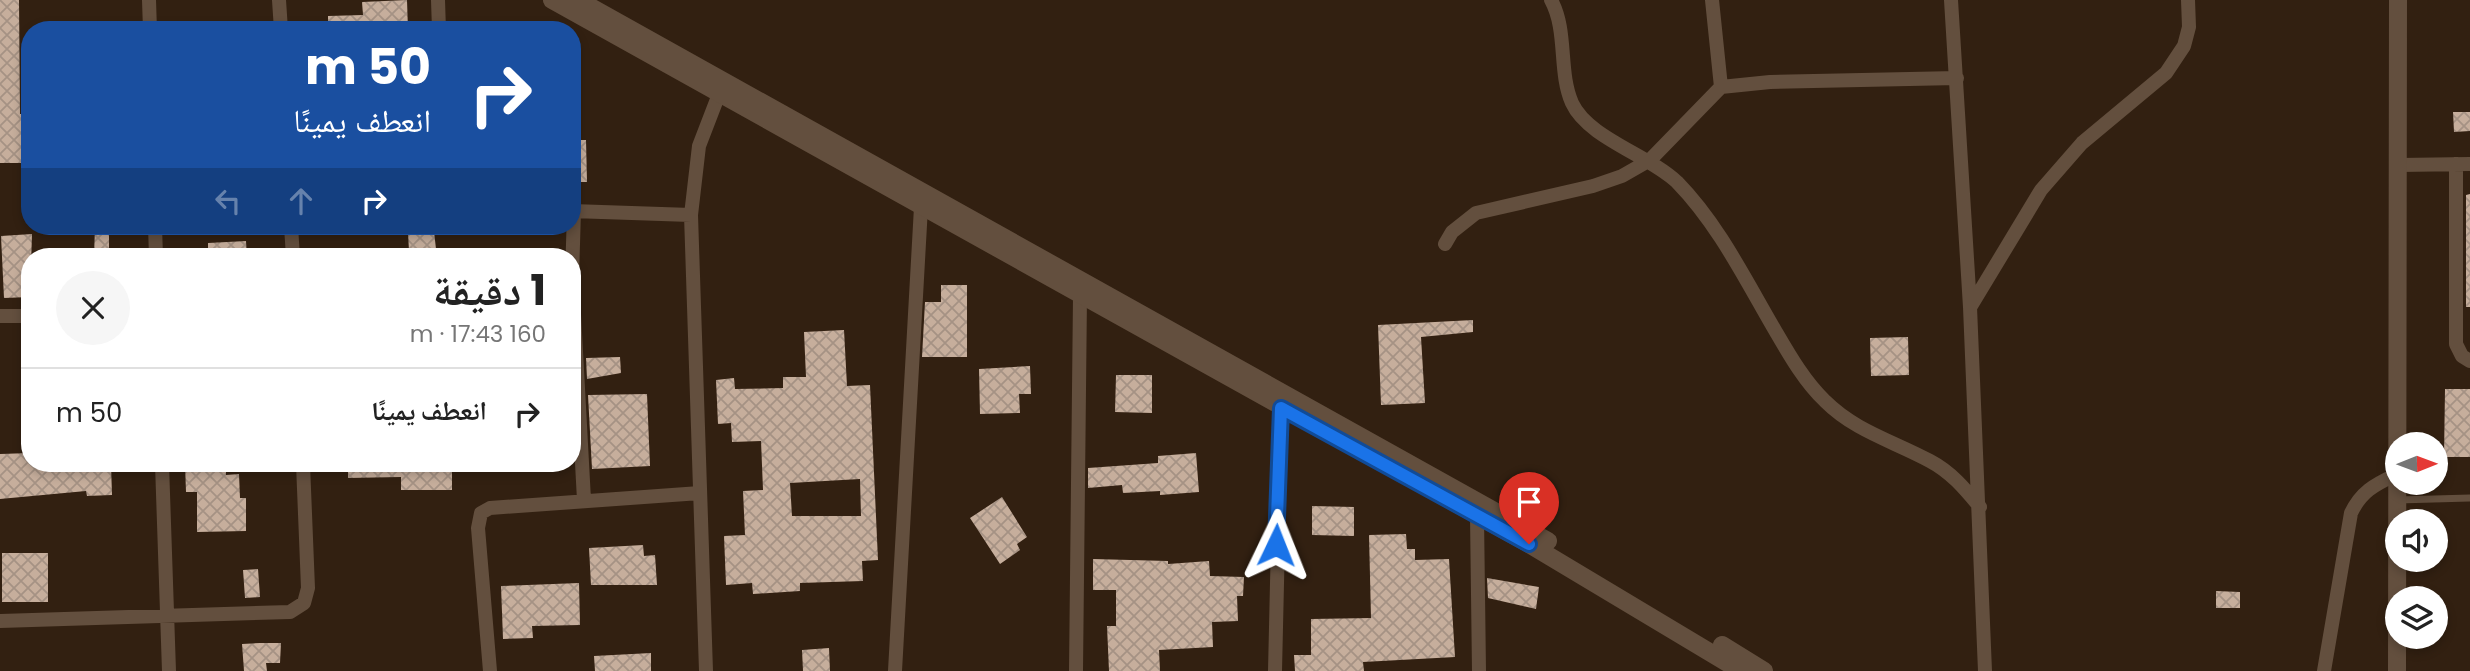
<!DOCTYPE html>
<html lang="ar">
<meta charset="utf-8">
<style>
body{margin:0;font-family:Poppins,"Noto Naskh Arabic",sans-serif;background:#f6f6f6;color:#222;direction:rtl;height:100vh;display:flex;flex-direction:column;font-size:26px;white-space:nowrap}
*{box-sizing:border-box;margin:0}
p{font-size:23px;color:#767676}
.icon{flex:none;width:38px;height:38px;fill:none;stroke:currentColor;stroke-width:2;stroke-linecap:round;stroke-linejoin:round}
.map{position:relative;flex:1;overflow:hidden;direction:ltr}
.side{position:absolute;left:21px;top:248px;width:560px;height:224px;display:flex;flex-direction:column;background:#fff;border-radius:28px;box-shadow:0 4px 10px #0003;direction:rtl}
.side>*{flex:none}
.guide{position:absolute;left:21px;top:21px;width:560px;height:214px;border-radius:28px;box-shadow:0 4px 10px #0003;direction:rtl;background:#1a4fa0;color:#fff;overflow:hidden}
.needle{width:46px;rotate:89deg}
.controls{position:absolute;left:2385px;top:432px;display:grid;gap:14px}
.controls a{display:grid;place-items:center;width:63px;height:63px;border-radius:50%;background:#fff;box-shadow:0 4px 10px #0003;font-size:35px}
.pin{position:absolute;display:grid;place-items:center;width:60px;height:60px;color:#fff;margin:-72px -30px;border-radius:50% 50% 50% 0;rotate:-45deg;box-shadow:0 0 7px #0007}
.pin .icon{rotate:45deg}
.me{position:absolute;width:77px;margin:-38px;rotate:2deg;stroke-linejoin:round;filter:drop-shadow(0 0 5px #0008)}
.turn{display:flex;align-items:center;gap:24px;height:147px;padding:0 35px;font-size:32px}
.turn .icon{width:91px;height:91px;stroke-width:2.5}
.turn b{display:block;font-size:49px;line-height:60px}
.lanes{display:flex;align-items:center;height:66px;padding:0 35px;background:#0003;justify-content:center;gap:35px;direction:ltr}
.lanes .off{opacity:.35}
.round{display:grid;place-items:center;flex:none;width:74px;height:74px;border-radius:37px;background:#f6f6f6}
.summary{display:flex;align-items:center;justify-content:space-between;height:119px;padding:0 35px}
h1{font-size:42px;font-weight:700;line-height:52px}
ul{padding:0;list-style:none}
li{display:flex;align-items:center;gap:21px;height:91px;padding:0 35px;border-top:2px solid #e0e0e0}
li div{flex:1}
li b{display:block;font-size:26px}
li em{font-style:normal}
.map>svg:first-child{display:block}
</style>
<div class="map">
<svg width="2470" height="671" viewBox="0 0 2470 671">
<defs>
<pattern id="building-cross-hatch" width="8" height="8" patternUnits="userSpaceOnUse" patternTransform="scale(1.75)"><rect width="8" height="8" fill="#c6ae9c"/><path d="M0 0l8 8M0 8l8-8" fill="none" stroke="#a59284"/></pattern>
</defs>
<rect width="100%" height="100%" fill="#322011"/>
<path fill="url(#building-cross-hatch)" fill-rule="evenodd" d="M0,0h19l1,114h5v49h-25z
M407,0l1,30h-80v-14l35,-1 -1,-13z
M2453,112h17v19l-16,1z
M572,140h14l1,42h-15z
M2470,194v113h-4v-112z
M95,226h14v31h-15z
M434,231l2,18 -27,2 -1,-18z
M32,234l-2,63 -26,1 -3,-62z
M246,241l1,16h-39v-14z
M941,285h26v72h-45l3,-55h16z
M1473,320v12l-52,5 4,66 -44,2 -3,-80z
M844,330l3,56 23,-1 8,175 -16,1 1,20 -63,2v8l-47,3 -1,-11 -26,2 -2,-49 21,-1 -2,-44 20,-1 -2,-49 -29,1 -1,-19 -13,1 -2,-44 18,-2 1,11 48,-1v-11h23l-2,-45zM860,479l1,37h-69l-2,-33z
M1908,337l1,38 -38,1 -1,-38z
M620,357l1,16 -34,6 -1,-21z
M1030,366l1,28h-12l1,19 -40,1 -1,-45z
M1116,375h36v38l-37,-1z
M2445,389h25v68h-26z
M647,394l3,72 -58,3 -4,-74z
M30,453v11h81l1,31 -25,1 -1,-5 -86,8v-45z
M1196,453l3,39 -39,3v-4l-37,2 -1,-8 -34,3v-20l70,-5v-7z
M185,464h41v11l13,-1 1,24h6v33l-49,1v-40h-11z
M348,464h104v26h-51v-13l-53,1z
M1002,497l25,40 -10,7 3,6 -20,14 -30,-46z
M1312,506l42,1v29l-42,-1z
M1406,534l1,15h8v11l34,-1 6,98 -92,5 1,9h-69l-1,-16h17v-36l60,-1 -2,-83z
M643,545l1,11 11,-1 2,30h-66l-2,-37z
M2,553h46v49h-46z
M1093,559l75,2v3l41,-3 1,15 34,1 -1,19h-6l1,25 -26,1 1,25 -54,3 1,21h-51l-2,-45h9v-36h-23z
M258,569l2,28 -15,1 -2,-28z
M1487,578l52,9 -3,22 -48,-11z
M579,583l1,42 -48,1 1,12 -30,1 -2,-53z
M2216,591l24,1v16h-24z
M260,643h21l-1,20h-14l1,8h-23l-2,-27z
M829,648l1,23h-27l-1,-21z
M651,653v18h-56l-1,-15z"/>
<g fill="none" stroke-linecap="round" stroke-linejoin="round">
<path stroke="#634f3e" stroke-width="7" d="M2397,500l73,-2"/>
<path stroke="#634f3e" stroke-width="14" d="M149,0l1,30
M279,0l2,30
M438,0l1,30
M1551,0c17,31 7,71 21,103 16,35 77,52 105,79 42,43 69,99 99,150 14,24 29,50 49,69 30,30 68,40 105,60 21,11 35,28 50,46
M1712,0l9,87
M1951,0l19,307 15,364
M2456,164v180l6,12 8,5
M2399,165l71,-1
M572,211l119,4
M574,211l-2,66 12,223
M155,226l1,31
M291,226l2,31
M1445,244l7,-12 24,-19 117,-27 29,-10 28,-16 71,-73 49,-5 187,-4
M1971,306l70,-116 41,-47 84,-70 18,-27 5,-19 -1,-27
M0,316h30
M162,464l7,207
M1477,516l2,155
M0,621l290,-9 14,-9 4,-15 -5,-124
M490,671l-12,-143 3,-15 9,-5 210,-15
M706,671l-15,-456 8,-69 20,-52
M895,671l26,-464
M1076,671l4,-375
M1275,671l6,-263
M2324,671l27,-158c10,-21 23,-28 44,-38"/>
<path stroke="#634f3e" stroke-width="18" d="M552,0l977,544 212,127
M578,0l970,541
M1722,645l42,26
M2397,671l1,-671"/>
</g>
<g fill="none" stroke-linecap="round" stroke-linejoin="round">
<g stroke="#114b97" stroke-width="18">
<path id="route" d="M1276,545l5,-137 248,136"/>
</g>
<use href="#route" stroke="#1a73e8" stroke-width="12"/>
</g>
</svg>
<div class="controls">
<a><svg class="needle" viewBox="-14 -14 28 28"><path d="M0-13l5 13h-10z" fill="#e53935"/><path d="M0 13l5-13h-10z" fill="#767676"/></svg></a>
<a><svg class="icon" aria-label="sound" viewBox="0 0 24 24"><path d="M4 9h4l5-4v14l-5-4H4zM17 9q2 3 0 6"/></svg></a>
<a><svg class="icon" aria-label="layers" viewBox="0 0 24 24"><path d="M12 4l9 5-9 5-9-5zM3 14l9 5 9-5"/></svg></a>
</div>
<div class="pin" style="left:1529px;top:544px;background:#d93025"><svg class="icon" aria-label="arrive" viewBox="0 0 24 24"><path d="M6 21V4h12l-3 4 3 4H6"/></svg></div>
<svg class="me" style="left:1276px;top:545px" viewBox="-20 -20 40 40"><path d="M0-17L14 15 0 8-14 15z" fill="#1a73e8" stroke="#fff" stroke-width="4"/></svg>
<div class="guide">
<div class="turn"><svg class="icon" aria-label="right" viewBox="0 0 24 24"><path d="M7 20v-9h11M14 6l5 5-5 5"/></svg><div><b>50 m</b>انعطف يمينًا</div></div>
<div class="lanes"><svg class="icon off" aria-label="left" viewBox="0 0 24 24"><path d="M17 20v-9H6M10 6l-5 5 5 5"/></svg><svg class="icon off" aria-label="ahead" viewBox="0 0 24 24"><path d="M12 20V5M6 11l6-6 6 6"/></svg><svg class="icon" aria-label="right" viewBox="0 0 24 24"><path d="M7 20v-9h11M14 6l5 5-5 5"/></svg></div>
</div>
<section class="side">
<div class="summary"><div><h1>1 دقيقة</h1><p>160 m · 17:43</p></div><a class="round"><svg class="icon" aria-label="close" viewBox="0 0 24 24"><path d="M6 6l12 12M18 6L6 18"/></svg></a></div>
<ul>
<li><svg class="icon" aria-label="right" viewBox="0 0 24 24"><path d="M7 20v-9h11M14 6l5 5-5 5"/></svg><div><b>انعطف يمينًا</b></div><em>50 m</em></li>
</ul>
</section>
</div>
